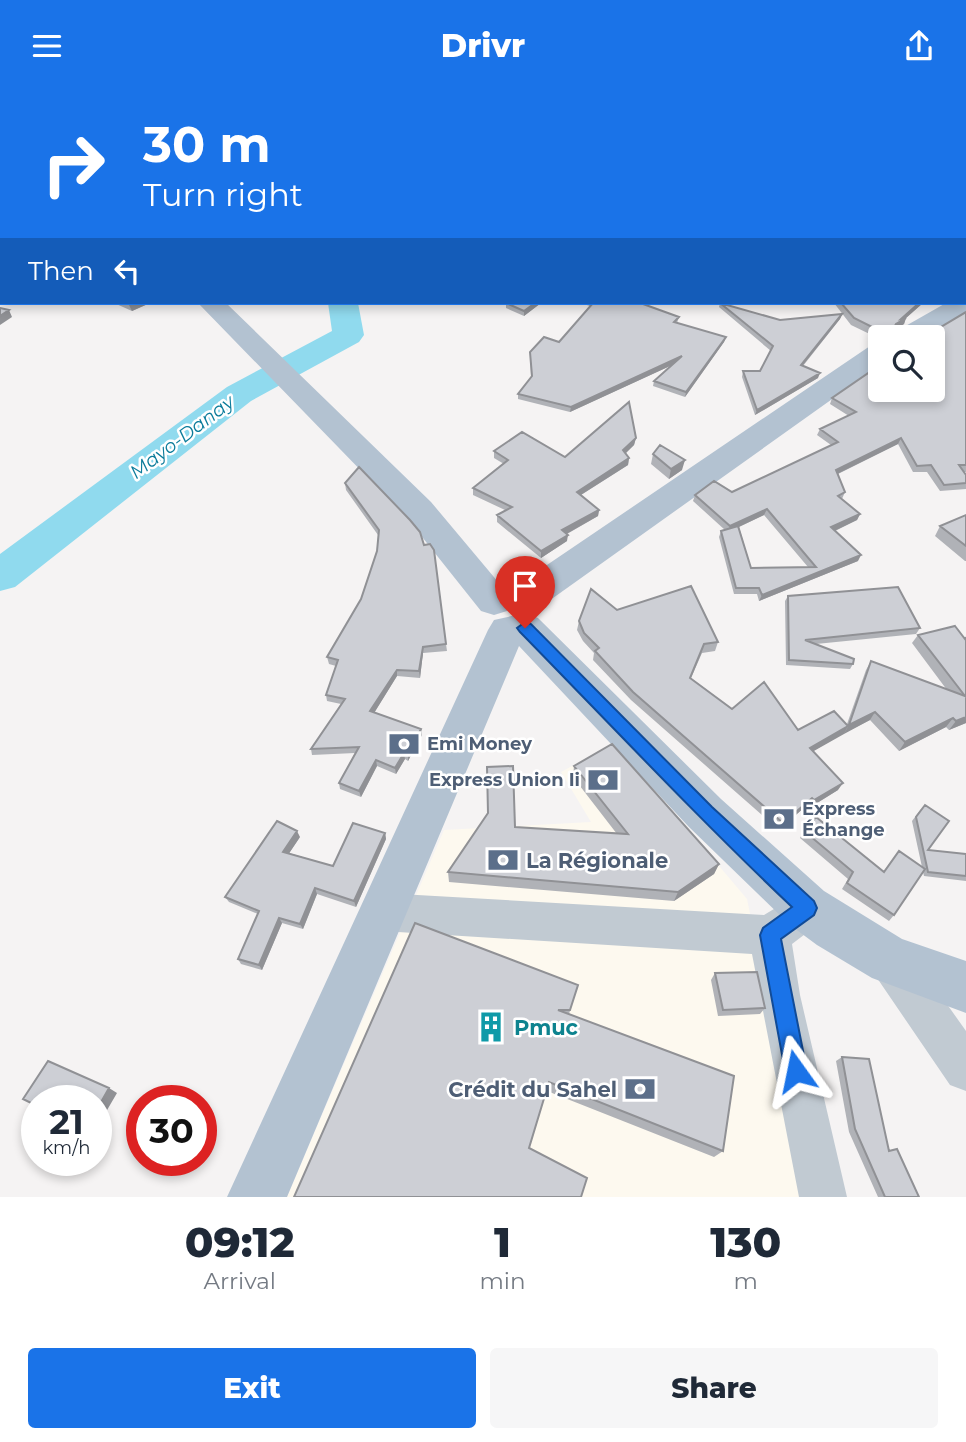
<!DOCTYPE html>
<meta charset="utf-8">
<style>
body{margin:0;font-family:Montserrat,sans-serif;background:#f6f6f7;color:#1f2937;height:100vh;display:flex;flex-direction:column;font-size:26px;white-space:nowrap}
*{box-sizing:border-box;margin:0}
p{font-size:23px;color:#747a83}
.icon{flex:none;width:38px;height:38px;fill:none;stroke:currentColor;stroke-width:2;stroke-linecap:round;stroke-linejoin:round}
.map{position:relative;height:1106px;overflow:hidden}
.side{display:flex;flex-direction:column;background:#fff;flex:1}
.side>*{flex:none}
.hud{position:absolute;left:0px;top:0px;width:966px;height:214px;box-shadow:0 4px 10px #0003;background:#1a73e8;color:#fff;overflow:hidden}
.tools{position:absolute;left:868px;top:234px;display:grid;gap:14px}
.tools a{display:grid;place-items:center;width:77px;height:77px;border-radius:7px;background:#fff;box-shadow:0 4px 10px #0003;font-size:35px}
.speed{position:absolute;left:21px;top:994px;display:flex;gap:14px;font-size:35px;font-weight:700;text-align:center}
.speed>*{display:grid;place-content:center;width:91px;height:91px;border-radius:50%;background:#fff;box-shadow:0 4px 10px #0003;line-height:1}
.speed small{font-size:18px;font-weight:400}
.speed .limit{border:10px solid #d22;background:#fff;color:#111}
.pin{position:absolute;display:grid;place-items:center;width:60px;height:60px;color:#fff;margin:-72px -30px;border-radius:50% 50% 50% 0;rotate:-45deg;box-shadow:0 0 7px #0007}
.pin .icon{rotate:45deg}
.me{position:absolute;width:77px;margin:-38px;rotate:348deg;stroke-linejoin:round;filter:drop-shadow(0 0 5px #0008)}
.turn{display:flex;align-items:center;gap:24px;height:147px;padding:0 28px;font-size:32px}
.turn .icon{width:91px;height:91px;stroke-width:2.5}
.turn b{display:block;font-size:49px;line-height:60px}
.then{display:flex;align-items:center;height:66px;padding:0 28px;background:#0003;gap:14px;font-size:26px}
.eta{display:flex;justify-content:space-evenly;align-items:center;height:119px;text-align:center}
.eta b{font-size:42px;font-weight:800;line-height:49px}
.button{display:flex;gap:14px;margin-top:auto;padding:14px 28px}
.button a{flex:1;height:80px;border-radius:7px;background:#1a73e8;color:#fff;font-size:28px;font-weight:800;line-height:80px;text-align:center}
.button a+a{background:#f6f6f7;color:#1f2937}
header{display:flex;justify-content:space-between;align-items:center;height:91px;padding:0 28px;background:#1a73e8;color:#fff;font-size:32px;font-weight:800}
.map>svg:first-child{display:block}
</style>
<header><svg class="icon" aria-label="menu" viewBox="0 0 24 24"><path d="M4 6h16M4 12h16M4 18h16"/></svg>Drivr<svg class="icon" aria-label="share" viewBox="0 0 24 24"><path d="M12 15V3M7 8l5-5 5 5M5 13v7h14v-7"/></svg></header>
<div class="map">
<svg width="966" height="1106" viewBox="0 0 966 1106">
<rect width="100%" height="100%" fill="#f5f3f3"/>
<path fill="#fdf9ef" d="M615,652l132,156 62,298h-522l157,-367 147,-8 -30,-50z"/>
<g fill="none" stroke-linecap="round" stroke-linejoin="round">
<path fill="#90daee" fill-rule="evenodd" d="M307,0h22v2h-21z
M328,212h30l6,32 -5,7 -108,59 -236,186 -15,4v-37l227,-167 105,-56z"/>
<path fill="#c1cad2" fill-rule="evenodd" d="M964,180h2v13h-2z
M807,798l14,5 6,14 -6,14 -29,22 8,51 47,202h-48l-47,-243 -370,-23 -14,-5 -6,-14 6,-14 14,-5 382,22z
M890,848l15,6 61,86v60l-16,-6 -75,-110 -6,-15 6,-15z"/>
<path fill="#b3c2d1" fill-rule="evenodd" d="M166,0h18l-19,2z
M0,9l2,1v13l-2,-1z
M966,203v19l-41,25h-33l3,-6 51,-29h18z
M198,212h28l205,199 78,93 4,-7 357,-242 10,-2v21l-341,243 -13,4 -15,-8 -4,7 -13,4 -13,-4 -74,-93z
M525,522l13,5 183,181 103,92 78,48 64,22v52l-94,-35 -55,-33 -27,-20 -101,-98 -170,-181 -232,551h-60l261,-567 6,-10z"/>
</g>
<path fill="#b0b2b7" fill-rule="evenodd" d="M114,212h36l-18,8z
M506,212h35l-17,13 -18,-8z
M580,212h67l-2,2 34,12 -2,6 49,14 -2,5 -39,55 -32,-11 1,-5 18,-16 -102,47 -52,-13v-5l13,-17 -1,-25 29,-10 31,-36z
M720,212l60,17 62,-6 -2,5 -37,47 15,12 -63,37 -13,-38 1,-6h17l11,-20 -52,-44z
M834,212h89l-17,15 -2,6 -10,6 -1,1 2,3h34l37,-22v160h-2l2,3v14l-26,2 -13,-19h-14l-15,-28 -60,30 7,18 -3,7 18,15 -3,6 -22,11 23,30 -99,40 -2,-7h-23l-15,-57 2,-6 4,-1 -32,-29 2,-6 37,-3 99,-47 -14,-10 3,-6 29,-13 -19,-12 2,-6 101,-60h-53v1l-29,-14zM764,424l44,52 -57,1 -12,-41z
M636,347l-2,7 -9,8 4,5 -1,7 -47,30 18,15 -1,6 -31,18v7l-26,17 -44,-36v-7l8,-5 -32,-15v-7l31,-24 -10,-6v-7l71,6z
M653,363l29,16 -13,9 -18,-15z
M359,376l87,177 1,7 -24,2 -3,25 -23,-2 -23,37 48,22 -14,26 -3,-2 -9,15 -19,-8 -16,31 -21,-8 -1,-6 16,-30 -43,2 -1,-6 30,-45 -14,-3 -1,-6 10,-29 -7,-2 -2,-7 34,-58 16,-48 1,-16 -32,-45 -1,-7z
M966,424v46h-1l-30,-25 5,-10z
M788,505l132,32 -4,6 -100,10 37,20 -3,5 -64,-4 -1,-64z
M617,519l101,32 -3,9 -13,2 -11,25 41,31 66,21 49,-6 19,-54 5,-9 76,29 -35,-47 6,-8 48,3v85l-17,7 -3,-3 -47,24 -29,-31 -26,13 -31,18 25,39 -29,18 -2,-3 -28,25 -148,-130 -38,-40 1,-7 -11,-12 -6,-11 2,-9z
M574,675l145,98 -5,10 -40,27 -225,-19 -1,-10 67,-45 102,7 -44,-57z
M921,718l7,41 38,4v27l-42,-5 -1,-4 -29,43 -5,6 -47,-32 6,-10 -48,-41 4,-7 79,41 16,-21 23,16 -10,-46z
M385,742l1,6 -30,68 -39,-13 -14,35 -21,-6 -20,47 -21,-6 -3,-5 20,-45 -29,-12 -4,-5 75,-60 -11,16 44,13z
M715,882l50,35 -5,6 -42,2 -7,-36z
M578,894l-9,29 154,137 -9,6 -167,-66 -253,106z
M842,966l47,94 30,46h-41l-29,-65 -13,-71z"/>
<path fill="#909195" d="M134,212h16l-18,8 -3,-6z
M535,212h6l-17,13v-5z
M919,212h4l-17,15 -2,6 -10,6 -4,7 6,-13z
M9,219l3,7 -12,8v-9z
M842,223l-2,5 -41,51 2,-5z
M726,246l-2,5 -39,55 1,-5z
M682,265l-1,5 -111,51 1,-5z
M820,282l-2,5 -63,37 2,-5z
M636,347l-2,7 -12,12 1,-7z
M901,347l-3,6 -65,32 3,-6z
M629,367l-1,7 -52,33 1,-6z
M685,369l-3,10 -13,9 2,-10z
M767,418l-3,6 -36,17 2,-6z
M599,419l-1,6 -37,21 1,-7z
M860,423l-3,6 -29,14 3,-7z
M568,444l-1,6 -26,17v-7z
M861,464l-3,6 -99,40 3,-6z
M423,556v6l-3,25 -1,-7z
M397,579v6l-26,42 -1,-7z
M875,621l-5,8 -26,14 5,-9z
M966,626v6l-17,7 7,-9z
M953,627l-7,9 -47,24 6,-9z
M848,635l-4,8 -39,22 5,-8z
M421,638l1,6 -14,26v-6z
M404,662l1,6 -9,15 -1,-6z
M376,669l1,6 -16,31 -2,-6z
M843,692l-5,7 -29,18 5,-8z
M812,707l-5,7 -28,25 4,-7z
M297,740l3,6 -14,21 -3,-6z
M385,742l1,6 -30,68 -2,-6z
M719,773l-5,10 -40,27 4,-9z
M315,797l2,6 -14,35 -3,-5z
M279,827l3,5 -20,47 -3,-5z
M109,997l8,5 -21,36v-18z
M203,1026l3,2 -5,14v-10z
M187,1069h3l-3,9 -3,-2z"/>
<path fill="#cdcfd5" stroke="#909195" stroke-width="2" d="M80,0h67l9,2h-77z
M964,44h2v100l-2,-3z
M0,100l2,1v25l-2,-1z
M2,138v47h-2v-46z
M964,157h2v12l-2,2z
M506,212h29l-11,8z
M593,212h50v1l36,13 -5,5 52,15 -40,55 -32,-11 28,-25 -111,51 -53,-13 14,-18 -2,-24 14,-15 15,5z
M720,212l60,17 62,-6 -41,51 19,8 -63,37 -14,-39h17l13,-25z
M841,212h78l-18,16 5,-1 -10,6 -4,7 3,3h34l37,-22v153h-7l7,10v8l-22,2 -13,-20 -14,1 -16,-28 -65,32 9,22 -7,4 22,18 -29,13 30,28 -99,40 -3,-7h-23l-15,-57 17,-5 13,42 65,-1 -49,-58 -37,17 -35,-31 19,-14 18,11 106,-50 -18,-13 36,-17 -24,-14 48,-33v25h53v-52h-39l-40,-20z
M0,217l9,2 -9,6z
M629,311l7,36 -13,12 6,8 -52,34 22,18 -37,20 6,5 -27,16 -44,-36 15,-8 -39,-19 35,-28 -14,-9 28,-19 43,25z
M660,354l25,15 -14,9 -18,-15z
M359,376l51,53 10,12 4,13 6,-1 4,6 12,94 -23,3 -4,24 -22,-1 -27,41 51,18 -13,26 -4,-2 -9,15 -19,-8 -17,31 -20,-8 20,-36 -48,2 34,-50 -19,-4 12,-35 -11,-3 34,-58 16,-48 2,-21 -34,-47z
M966,424v31l-26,-20z
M691,495l27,56 -14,2 -14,34 42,31 32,-27 34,48 36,-19 14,15 -38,22 33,35 -29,17 -2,-2 -29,25 -150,-131 -38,-41 4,-3 -15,-15 -5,-12 12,-32 26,21z
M898,496l22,41 -115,12 49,19 -1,5 -64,-4 -1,-64z
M955,535l10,13 1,-1v79l-10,4 -3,-3 -48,24 -30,-30 -26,13 22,-64 94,35 -47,-61z
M612,653l107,120 -41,28 -230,-20 40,-59 -1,-46 26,-1 2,61 113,7 -54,-68z
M925,714l24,16 -21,29 38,4v22l-38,-4 -12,-55z
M816,726l68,55 15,-21 26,18 -31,46 -47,-32 6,-11 -49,-41z
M277,730l20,10 -14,21 50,14 20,-43 32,10 -31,68 -39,-13 -15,36 -21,-6 -20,47 -21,-6 21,-48 -34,-14z
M415,832l163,62 -8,25h-12l176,66 -11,75 -174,-69 -20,66 58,30 -6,19h-287z
M757,881l8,36 -42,2 -8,-37z
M842,966l27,2 20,92 8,-2 22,48h-34l-30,-68z
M48,970l61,27 -13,23v-10h-59v5l-14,-7z
M163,1069h24l-3,7 -22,-6z"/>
<path fill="#1a73e8" stroke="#114b97" stroke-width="2" d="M525,531l6,2 181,183 102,94 3,7 -3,7 -33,24 26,132 -3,8 -8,3 -8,-3 -3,-8 -25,-136 3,-7 29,-21c-94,-89 -182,-183 -272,-275l-3,-4z"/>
<defs>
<g id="bank-bare" transform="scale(2.415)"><path d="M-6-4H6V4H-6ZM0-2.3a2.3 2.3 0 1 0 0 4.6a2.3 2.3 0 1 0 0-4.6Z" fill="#5c6f8a" stroke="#fff" stroke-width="2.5" paint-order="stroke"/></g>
<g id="building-bare" transform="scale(2.415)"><path d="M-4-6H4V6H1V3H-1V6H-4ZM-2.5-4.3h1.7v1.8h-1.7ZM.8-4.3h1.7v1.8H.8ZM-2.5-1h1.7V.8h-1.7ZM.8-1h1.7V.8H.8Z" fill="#0f9aa8" stroke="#fff" stroke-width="2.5" paint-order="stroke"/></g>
</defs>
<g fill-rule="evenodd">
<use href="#bank-bare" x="404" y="653"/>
<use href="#bank-bare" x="603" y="689"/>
<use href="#bank-bare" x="779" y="728"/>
<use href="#bank-bare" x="503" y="769"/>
<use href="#building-bare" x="491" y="936"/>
<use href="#bank-bare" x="640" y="998"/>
</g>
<g text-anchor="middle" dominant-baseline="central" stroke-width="5" stroke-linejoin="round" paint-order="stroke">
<g font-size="18" font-weight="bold" fill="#4e5e75" stroke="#fff" text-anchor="start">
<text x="427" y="653">Emi Money</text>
<text x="580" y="689" text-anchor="end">Express Union Ii</text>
<text x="802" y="718">Express<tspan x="802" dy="21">Échange</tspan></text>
</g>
<g font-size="19" font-style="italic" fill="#0c7c9b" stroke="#fff">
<text transform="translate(182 346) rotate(-37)">Mayo-Danay</text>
</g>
<g font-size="21" font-weight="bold" fill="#4e5e75" stroke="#fff" text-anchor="start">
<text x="526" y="769">La Régionale</text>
<text x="617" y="998" text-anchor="end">Crédit du Sahel</text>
</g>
<g font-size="21" font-weight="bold" fill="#0d838f" stroke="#fff" text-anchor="start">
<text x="514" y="936">Pmuc</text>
</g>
</g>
</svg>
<div class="tools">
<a><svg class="icon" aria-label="search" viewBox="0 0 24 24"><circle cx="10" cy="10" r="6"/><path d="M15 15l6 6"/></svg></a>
</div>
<div class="speed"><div>21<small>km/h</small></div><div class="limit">30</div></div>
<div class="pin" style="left:525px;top:537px;background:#d93025"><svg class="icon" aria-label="arrive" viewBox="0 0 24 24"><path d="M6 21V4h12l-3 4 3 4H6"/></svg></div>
<svg class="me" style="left:796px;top:980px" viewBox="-20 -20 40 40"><path d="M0-17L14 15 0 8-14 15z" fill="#1a73e8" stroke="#fff" stroke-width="4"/></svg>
<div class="hud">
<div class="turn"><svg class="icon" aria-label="right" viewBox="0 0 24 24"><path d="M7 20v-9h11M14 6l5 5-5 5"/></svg><div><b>30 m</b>Turn right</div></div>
<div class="then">Then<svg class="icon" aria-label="left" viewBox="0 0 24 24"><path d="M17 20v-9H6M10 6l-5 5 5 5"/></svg></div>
</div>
</div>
<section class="side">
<div class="eta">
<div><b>09:12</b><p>Arrival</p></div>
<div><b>1</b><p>min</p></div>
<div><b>130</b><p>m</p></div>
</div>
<div class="button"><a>Exit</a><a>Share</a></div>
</section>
